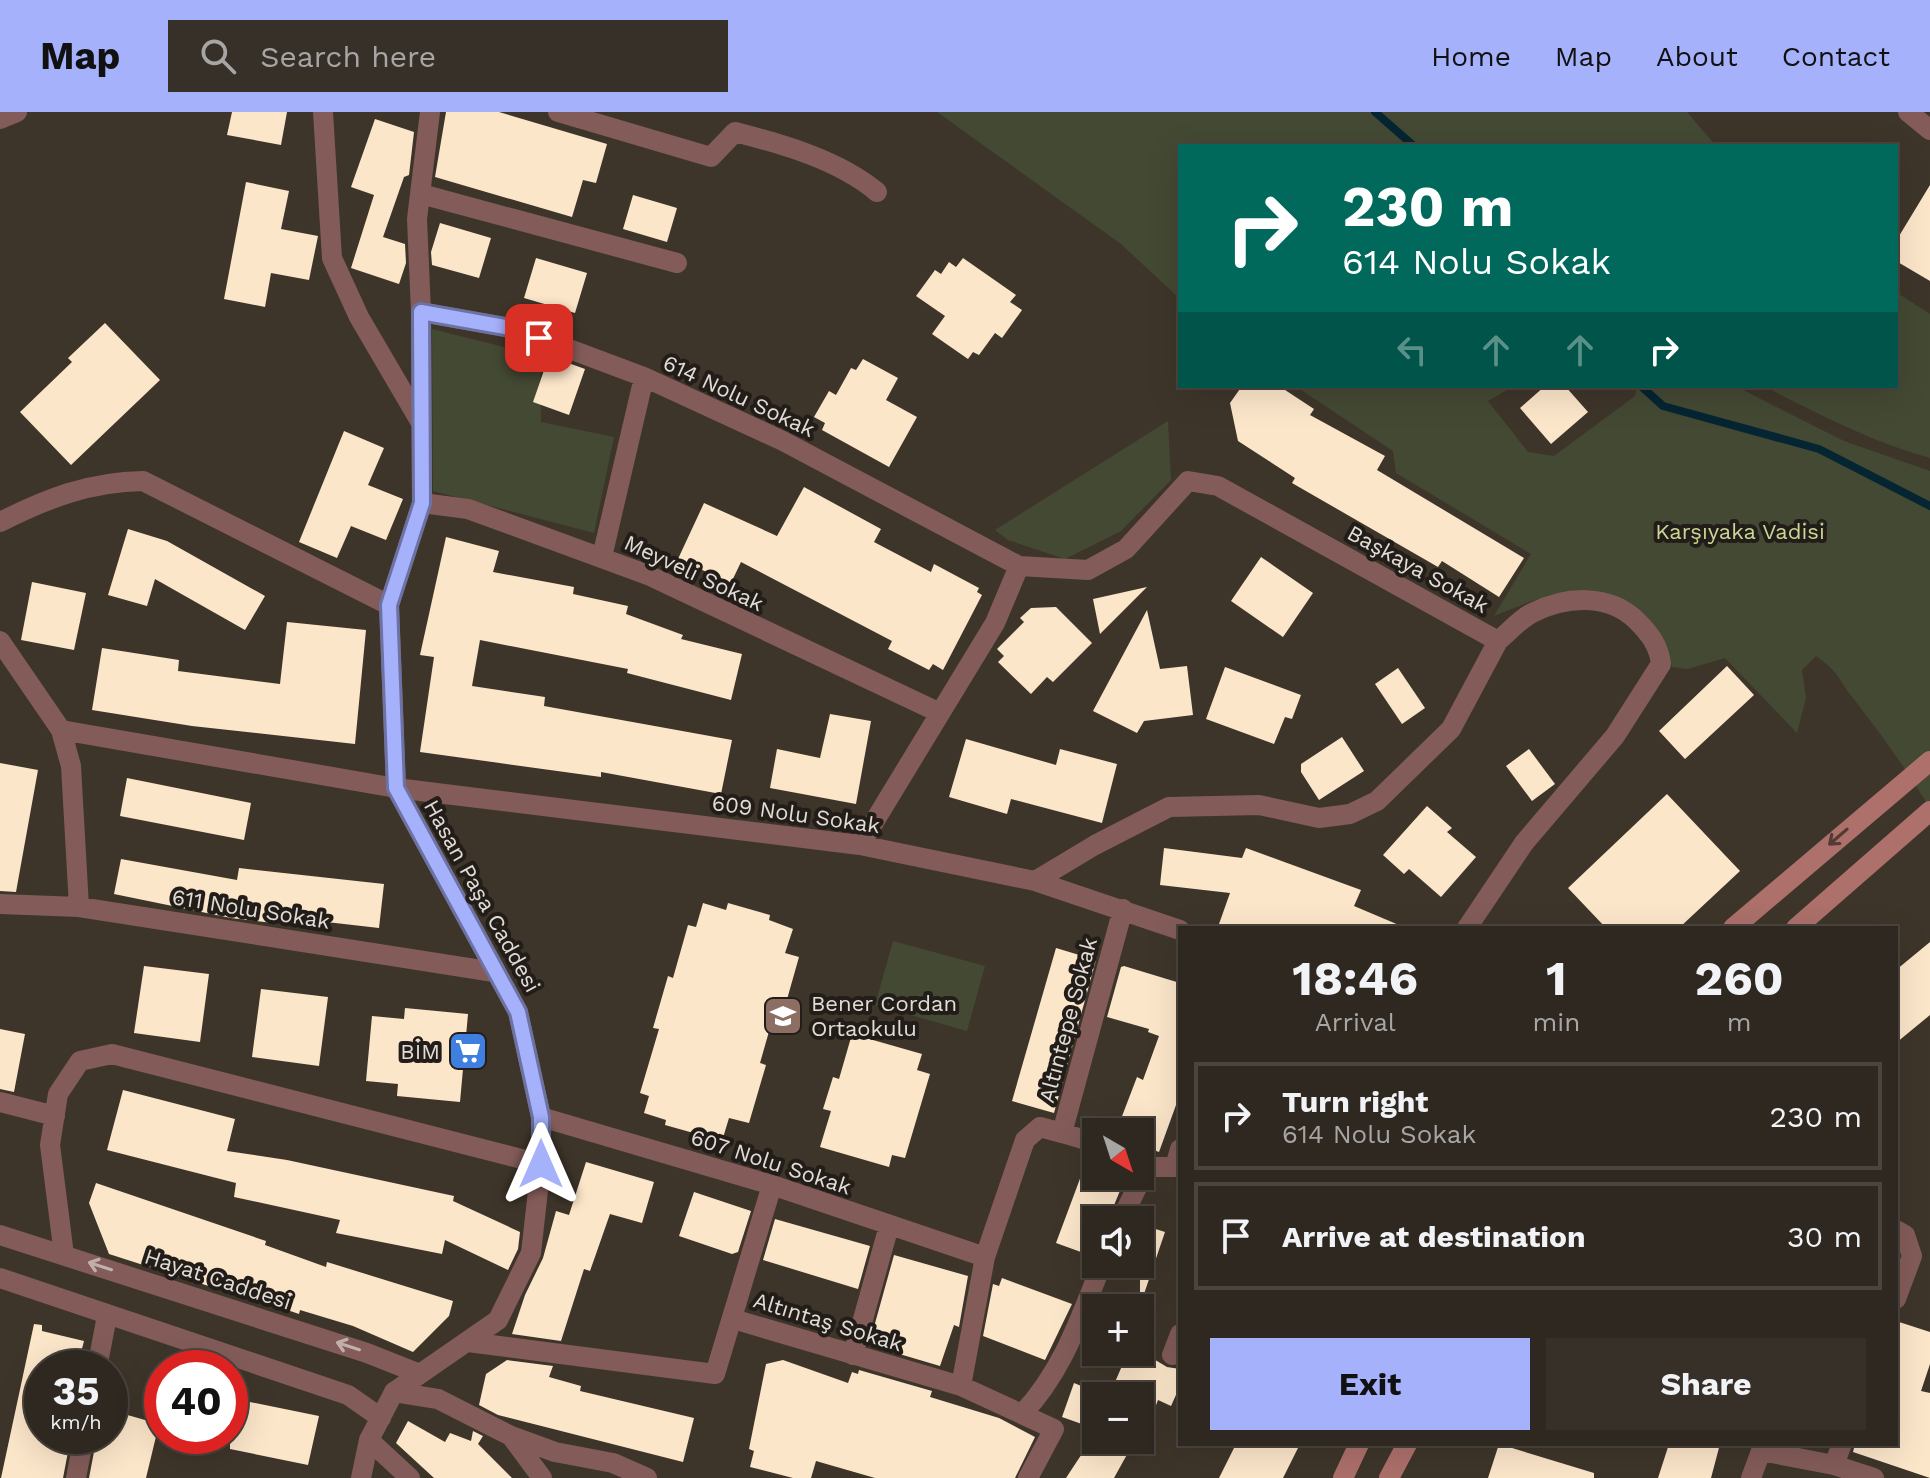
<!DOCTYPE html>
<meta charset="utf-8">
<style>
body{margin:0;font-family:"Work Sans",sans-serif;background:#363029;color:#f1f3f6;height:100vh;display:flex;flex-direction:column;font-size:30px;white-space:nowrap}
*{box-sizing:border-box;margin:0}
p{font-size:26px;color:#a7a6a5}
.icon{flex:none;width:44px;height:44px;fill:none;stroke:currentColor;stroke-width:2;stroke-linecap:round;stroke-linejoin:round}
.map{position:relative;flex:1;overflow:hidden}
.panel{position:absolute;left:1178px;top:814px;width:720px;height:520px;display:flex;flex-direction:column;background:#2e2820;border-radius:0px;box-shadow:0 8px 32px #0002,0 0 0 2px #49443e}
.panel>*{flex:none}
.guide{position:absolute;left:1178px;top:32px;width:720px;height:244px;border-radius:0px;box-shadow:0 8px 32px #0002,0 0 0 2px #49443e;background:#00695c;color:#fff;overflow:hidden}
.needle{width:52px;rotate:141deg}
.controls{position:absolute;left:1082px;top:1006px;display:grid;gap:16px}
.controls a{display:grid;place-items:center;width:72px;height:72px;border-radius:0px;background:#2e2820;box-shadow:0 8px 32px #0002,0 0 0 2px #49443e;font-size:40px}
.speed{position:absolute;left:24px;top:1238px;display:flex;gap:16px;font-size:40px;font-weight:700;text-align:center}
.speed>*{display:grid;place-content:center;width:104px;height:104px;border-radius:50%;background:#2e2820;box-shadow:0 8px 32px #0002,0 0 0 2px #49443e;line-height:1}
.speed small{font-size:20px;font-weight:400}
.speed .limit{border:12px solid #d22;background:#fff;color:#111}
.pin{position:absolute;display:grid;place-items:center;width:68px;height:68px;color:#fff;margin:-34px;border-radius:16px;box-shadow:0 4px 12px #0006}
.me{position:absolute;width:88px;margin:-44px;rotate:0deg;stroke-linejoin:round;filter:drop-shadow(0 0 6px #0008)}
.turn{display:flex;align-items:center;gap:28px;height:168px;padding:0 32px;font-size:36px}
.turn .icon{width:104px;height:104px;stroke-width:2.5}
.turn b{display:block;font-size:56px;line-height:68px}
.lanes{display:flex;align-items:center;height:76px;padding:0 32px;background:#0003;justify-content:center;gap:40px;direction:ltr}
.lanes .off{opacity:.35}
.eta{display:flex;justify-content:space-evenly;align-items:center;height:136px;text-align:center}
.eta b{font-size:48px;font-weight:700;line-height:56px}
.primary-button{display:flex;gap:16px;margin-top:auto;padding:16px 32px}
.primary-button a{flex:1;height:92px;border-radius:0px;background:#a6b1fc;color:#111;font-size:32px;font-weight:700;line-height:92px;text-align:center}
.primary-button a+a{background:#363029;color:#f1f3f6}
ul{padding:0;list-style:none}
li{display:flex;align-items:center;gap:24px;height:108px;margin:0 16px 12px;padding:0 16px;border:4px solid #49443e;border-radius:0px}
li div{flex:1}
li b{display:block;font-size:30px}
li em{font-style:normal}
header{display:flex;align-items:center;gap:48px;box-sizing:border-box;height:112px;padding:0 40px;background:#a6b1fc;color:#111}
header strong{font-size:38px}
nav{display:flex;gap:44px;margin-inline-start:auto;font-size:28px}
.search{width:560px;height:72px;background:#363029;display:flex;align-items:center;gap:20px;box-sizing:border-box;padding:0 28px;border-radius:0px;color:#a7a6a5;font-size:30px}
.map>svg:first-child{display:block}
</style>
<header>
<strong>Map</strong>
<div class="search"><svg class="icon" aria-label="search" viewBox="0 0 24 24"><circle cx="10" cy="10" r="6"/><path d="M15 15l6 6"/></svg>Search here</div>
<nav><a>Home</a><a>Map</a><a>About</a><a>Contact</a></nav>
</header>
<div class="map">
<svg width="1930" height="1366" viewBox="0 0 1930 1366">
<rect width="100%" height="100%" fill="#3e352a"/>
<path fill="#444933" d="M937,0h750l29,34h-536v153l-59,-55z
M1896,180l34,22v144c-59,-16 -113,-45 -167,-72h133z
M432,217l108,27 1,66 73,15 -20,96 -161,-42z
M1295,274h219l-26,15 40,51 26,4 81,-60 2,-10h98l109,55 86,30v337c-24,-39 -49,-74 -77,-110 -17,-21 -12,-24 -37,-42l-14,14 4,28 -9,35 -72,-75 -37,11 -16,-2c-4,-20 -13,-33 -27,-48 -44,-48 -100,-24 -151,-3l37,-62 -135,-81 -3,-22z
M1168,309l3,59 -50,51 -56,28 -57,-19 -13,-10z
M893,829l92,25 -18,65 -92,-26z"/>
<g fill="none" stroke-linecap="round" stroke-linejoin="round">
<path stroke="#052532" stroke-width="8" d="M1375,0l39,34
M1641,274l22,20 156,43 111,57"/>
</g>
<path fill="#fce6ca" d="M232,0h55l-6,33 -54,-10z
M446,0h53l108,32 -11,39 -13,-3 -11,37 -137,-40z
M375,7l39,13 -5,43 -5,2 -21,60 22,7 1,19 -7,21 -48,-16 23,-73 -23,-8z
M246,70l43,9 -8,38 37,7 -9,44 -38,-7 -6,34 -41,-8z
M1930,73v96l-34,-20v-20z
M633,83l44,13 -10,34 -44,-13z
M440,111l51,15 -12,40 -47,-13 -1,-13z
M536,146l51,15 -12,40 -51,-15z
M963,146l53,37 -6,7 12,8 -20,28 -7,-5 -16,22 -6,-3 -5,7 -36,-25 13,-18 -29,-20 19,-26 6,4 8,-12 7,5z
M105,211l55,57 -89,85 -51,-53 52,-50 -4,-4z
M549,244l36,13 -16,46 -36,-13z
M863,247l35,19 -12,22 31,17 -28,50 -67,-37 3,-7 -11,-6 15,-26 7,4 15,-27 5,2z
M1242,274h37l35,23 -4,6 75,41 -8,14 147,88 -25,39 -57,-36 -4,6 -146,-84 3,-5 -57,-37 -8,-38z
M1545,274h20l23,26 -37,32 -31,-36z
M344,319l40,17 -16,37 35,14 -17,41 -35,-14 -14,32 -38,-16z
M804,375l77,42 -7,13 57,30 3,-8 45,24 -2,4 5,3 -39,75 -10,-6 -4,6 -41,-21 4,-8 -151,-79 -10,21 -53,-24 26,-56 73,33z
M128,417l39,12 98,55 -20,34 -90,-51 -8,27 -39,-11z
M446,425l53,14 -6,21 81,15 -1,7 55,12 -2,8 57,21 -2,4 61,15 -11,46 -104,-27 1,-4 -148,-29 -8,46 73,11 -1,9 188,34 -11,54 -120,-22v5l-181,-25 14,-95 -14,-2z
M1261,445l52,36 -30,44 -52,-36z
M32,470l54,11 -12,57 -53,-10z
M1147,475l-47,47 -7,-35z
M1056,495l36,36 -39,39 -6,-5 -16,17 -33,-32 6,-6 -7,-7 27,-27 -4,-4 11,-10z
M1147,498l13,59 27,-3 6,49 -49,6 -7,12 -44,-22z
M287,510l79,8 -11,114 -163,-18 -100,-16 10,-62 77,12 -1,11 102,13z
M1727,554l27,29 -69,64 -26,-28z
M1225,555l76,28 -9,24 -7,-2 -11,27 -68,-25z
M1398,556l27,40 -23,16 -27,-40z
M830,602l41,7 -15,83 -86,-16 7,-39 43,9z
M1342,625l22,34 -45,29 -18,-28v-8z
M966,627l90,26 4,-16 57,15 -15,59 -91,-24 -4,15 -58,-17z
M1529,637l26,35 -23,17 -26,-35z
M0,651l38,7 -22,122 -16,-1z
M127,666l124,25 -7,37 -124,-24z
M1667,682l73,77 -61,57h-73l-38,-40z
M1427,694l25,22 -5,4 29,25 -35,40 -32,-28 -5,5 -21,-19z
M1164,736l78,10 4,-10 115,42 -7,16 52,22h-174l-13,-4 11,-31 -70,-8z
M121,747l116,21 2,-12 145,16 -5,44 -105,-12 -1,7 -42,-5 -117,-24z
M703,791l23,7 2,-7 42,12 -1,5 24,9 -8,24 14,4 -17,60 -8,-3 -14,49 6,2 -17,58 -20,-5 -7,23 -57,-16 1,-5 -22,-7 5,-17 -9,-3 19,-64 -6,-1 15,-52 5,2 15,-53 8,2z
M1930,830v73l-34,28v-73z
M1056,836l40,12 -42,153 -42,-12z
M144,854l65,8 -9,68 -66,-9z
M1124,854l56,17v111l-21,58 -19,-7v-13h-24l21,-55 6,3 16,-44 -11,-4 1,-3 -42,-12 14,-50z
M261,877l67,8 -9,69 -67,-9z
M405,896l63,6 -8,88 -63,-6 1,-12 -32,-3 6,-65 32,3z
M0,917l25,5 -11,58 -14,-3z
M852,922l70,20 -5,16 13,4 -25,84 -13,-3 -3,12 -69,-20 11,-36 -8,-2 10,-32 6,2z
M123,978l112,29 -8,32 60,9 167,36 -1,5 67,31 -2,17 -10,21 -63,-30 -3,14 -106,-21 4,-13 -106,-23 2,-14 -129,-33z
M586,1050l68,20 -12,41 -32,-9 -20,57 -6,-2 -23,72 -49,-7 13,-39 18,-37 13,-47 13,4z
M1081,1064h45l-18,44h-12v33l-4,3 -36,-13z
M96,1071l170,58 -1,4 61,22 1,-5 126,39 -4,15 -36,36 -60,-26 -53,-16 -1,4 -52,-18 -1,2 -137,-44 -20,-51z
M694,1080l57,19 -13,41 -6,2 -53,-18z
M775,1107l95,27 -12,43 -95,-29z
M1140,1112l25,8 -21,62 -4,-1z
M894,1143l74,21 -9,51 -5,-2 -14,41 -71,-21z
M1002,1166l70,26 -27,56 -62,-24 10,-52 6,2z
M1896,1209l34,11v32l-9,27 9,2v85l-77,-26 2,-8h41z
M34,1212l8,1v6l42,10 -7,27h-35v68h29l-8,42h-62z
M1128,1240h14l25,15 13,2v17l-9,20 -13,-6 -16,42 -2,-46h-31z
M507,1248l46,6 -4,11 32,9 -1,5 114,27 -11,44 -185,-47 -19,-10 7,-31z
M783,1248l65,23 4,-11 6,2 1,-4 73,21 -2,6 69,21 36,19 -20,41h-140l-59,-17 -5,17h-18l-43,-11 4,-16 -5,-2 17,-85z
M1074,1271l22,9v37l-34,-12z
M230,1286l89,18 -11,49 -78,-16z
M110,1298l49,14 -13,54h-57l8,-42h13z
M408,1309l37,21 5,-9 21,8 2,-10 10,5 -5,8 34,34h-78l-38,-35z
M1091,1328h44l-21,38h-48z
M1236,1332h64l-17,34h-64z
M1499,1332l95,29v5h-106z
M1669,1332h51l-9,34h-53z"/>
<g fill="none" stroke-linecap="round" stroke-linejoin="round">
<path stroke="#835c59" stroke-width="20" d="M323,0l9,146 27,59 62,106
M558,0l153,45 24,-25c47,12 104,28 142,60
M1908,0l22,18
M0,7l17,-7
M421,82l256,69
M421,200l95,17 128,48 139,64 236,125 69,4 38,-21 62,-68 30,5 280,155c11,-9 22,-22 34,-28 34,-17 77,-20 105,8 13,13 22,25 24,43l-46,72 -91,107 -57,85
M422,391l46,6 180,66 290,137
M0,410c48,-24 89,-40 143,-41l246,124
M602,445l42,-180
M0,529l61,89 10,36 8,141
M61,618l335,58 464,57 175,36 145,49
M860,733l135,-222 24,-57
M1035,769l60,-36 74,-38 90,-2 60,13 31,-4 27,-13 74,-72 47,-88
M0,792l79,3 415,65
M0,990l55,14
M541,1005l231,68 213,72
M1062,1021l34,10
M1121,1108l26,-53h28l5,-18
M1896,1118l9,5 7,21 -16,43
M64,1143l-14,-110 8,-51 22,-33 32,-7 429,110
M733,1207l228,67 93,43 -26,49
M468,1230l247,32 57,-189
M853,1243l36,-129
M1172,1243l8,-21
M97,1256l10,-52
M961,1274l24,-129 40,-117 15,-13 22,6 61,-224
M394,1280l44,7 73,37 44,16 58,11 34,15
M1022,1302c41,-43 58,-96 80,-150
M511,1324l31,42
M1834,1353l8,-21
M76,1366l8,-42
M361,1366l8,-38
M1751,1366l10,-27 73,14 40,13"/>
<path stroke="#835c59" stroke-width="20" d="M0,1123l367,118 53,21
M0,1166l348,117 33,23
M410,1366l-41,-38 25,-48 104,-72 33,-67 10,-89v-47l-23,-105 -122,-224 -7,-183 33,-102 -1,-191 -4,-93 13,-107"/>
<path stroke="#ad706b" stroke-width="20" d="M1733,816l197,-167
M1796,816l134,-117
M1343,1366l16,-34
M1389,1366l18,-34"/>
</g>
<defs><path id="oneway-shaft" d="M-6 0H5M1.5-3L5.5 0L1.5 3" fill="none" stroke-width="1.6" stroke-linecap="round" stroke-linejoin="round" transform="scale(2)"/></defs>
<use stroke="#533a35" href="#oneway-shaft" transform="translate(1838 725) rotate(139)"/>
<g stroke="#c0afaa">
<use href="#oneway-shaft" transform="translate(100 1154) rotate(-162)"/>
<use href="#oneway-shaft" transform="translate(348 1234) rotate(-162)"/>
</g>
<g fill="none" stroke-linecap="round" stroke-linejoin="round">
<g stroke="#6c73a4" stroke-width="20">
<path id="route" d="M539,226l-23,-9 -95,-17 1,191 -33,102 7,183 122,224 23,105v47"/>
</g>
<use href="#route" stroke="#a6b1fc" stroke-width="14"/>
</g>
<defs>
<g id="school-square" transform="scale(2)"><rect x="-9" y="-9" width="18" height="18" rx="4" fill="#8d6e63" stroke="#221d18"/><path d="M0-5L7-2L0 1L-7-2ZM-4 1L0 2.5L4 1V4Q0 6-4 4Z" fill="#fff"/></g>
<g id="supermarket-square" transform="scale(2)"><rect x="-9" y="-9" width="18" height="18" rx="4" fill="#3f7fe0" stroke="#221d18"/><path d="M-6-5.5h2.5l.6 2H6L4.5 2H-2.5L-4.4-4H-6ZM-1.5 3.2a1.3 1.3 0 1 0 .1 0ZM3 3.2a1.3 1.3 0 1 0 .1 0Z" fill="#fff"/></g>
</defs>
<g fill-rule="evenodd">
<use href="#school-square" x="783" y="904"/>
<use href="#supermarket-square" x="468" y="939"/>
</g>
<g text-anchor="middle" dominant-baseline="central" stroke-width="8" stroke-linejoin="round" paint-order="stroke">
<g font-size="22" fill="#e1dcd5" stroke="#221d18">
<text transform="translate(739 284) rotate(25)">614 Nolu Sokak</text>
<text transform="translate(1418 457) rotate(29)">Başkaya Sokak</text>
<text transform="translate(694 461) rotate(25)">Meyveli Sokak</text>
<text transform="translate(796 702) rotate(8)">609 Nolu Sokak</text>
<text transform="translate(482 784) rotate(61)">Hasan Paşa Caddesi</text>
<text transform="translate(251 797) rotate(9)">611 Nolu Sokak</text>
<text transform="translate(1068 908) rotate(-75)">Altıntepe Sokak</text>
<text transform="translate(771 1050) rotate(18)">607 Nolu Sokak</text>
<text transform="translate(218 1167) rotate(18)">Hayat Caddesi</text>
<text transform="translate(828 1210) rotate(17)">Altıntaş Sokak</text>
</g>
<g font-size="22" fill="#cad696" stroke="#221d18">
<text x="1740" y="419">Karşıyaka Vadisi</text>
</g>
<g font-size="22" fill="#e1dcd5" stroke="#221d18" text-anchor="start">
<text x="811" y="891">Bener Cordan<tspan x="811" dy="25">Ortaokulu</tspan></text>
<text x="440" y="939" text-anchor="end">BİM</text>
</g>
</g>
</svg>
<div class="controls">
<a><svg class="needle" viewBox="-14 -14 28 28"><path d="M0-13l5 13h-10z" fill="#e53935"/><path d="M0 13l5-13h-10z" fill="#a7a6a5"/></svg></a>
<a><svg class="icon" aria-label="sound" viewBox="0 0 24 24"><path d="M4 9h4l5-4v14l-5-4H4zM17 9q2 3 0 6"/></svg></a>
<a>+</a>
<a>−</a>
</div>
<div class="speed"><div>35<small>km/h</small></div><div class="limit">40</div></div>
<div class="pin" style="left:539px;top:226px;background:#d93025"><svg class="icon" aria-label="arrive" viewBox="0 0 24 24"><path d="M6 21V4h12l-3 4 3 4H6"/></svg></div>
<svg class="me" style="left:541px;top:1052px" viewBox="-20 -20 40 40"><path d="M0-17L14 15 0 8-14 15z" fill="#a6b1fc" stroke="#fff" stroke-width="4"/></svg>
<div class="guide">
<div class="turn"><svg class="icon" aria-label="right" viewBox="0 0 24 24"><path d="M7 20v-9h11M14 6l5 5-5 5"/></svg><div><b>230 m</b>614 Nolu Sokak</div></div>
<div class="lanes"><svg class="icon off" aria-label="left" viewBox="0 0 24 24"><path d="M17 20v-9H6M10 6l-5 5 5 5"/></svg><svg class="icon off" aria-label="ahead" viewBox="0 0 24 24"><path d="M12 20V5M6 11l6-6 6 6"/></svg><svg class="icon off" aria-label="ahead" viewBox="0 0 24 24"><path d="M12 20V5M6 11l6-6 6 6"/></svg><svg class="icon" aria-label="right" viewBox="0 0 24 24"><path d="M7 20v-9h11M14 6l5 5-5 5"/></svg></div>
</div>
<section class="panel">
<div class="eta">
<div><b>18:46</b><p>Arrival</p></div>
<div><b>1</b><p>min</p></div>
<div><b>260</b><p>m</p></div>
</div>
<ul>
<li><svg class="icon" aria-label="right" viewBox="0 0 24 24"><path d="M7 20v-9h11M14 6l5 5-5 5"/></svg><div><b>Turn right</b><p>614 Nolu Sokak</p></div><em>230 m</em></li>
<li><svg class="icon" aria-label="arrive" viewBox="0 0 24 24"><path d="M6 21V4h12l-3 4 3 4H6"/></svg><div><b>Arrive at destination</b></div><em>30 m</em></li>
</ul>
<div class="primary-button"><a>Exit</a><a>Share</a></div>
</section>
</div>
